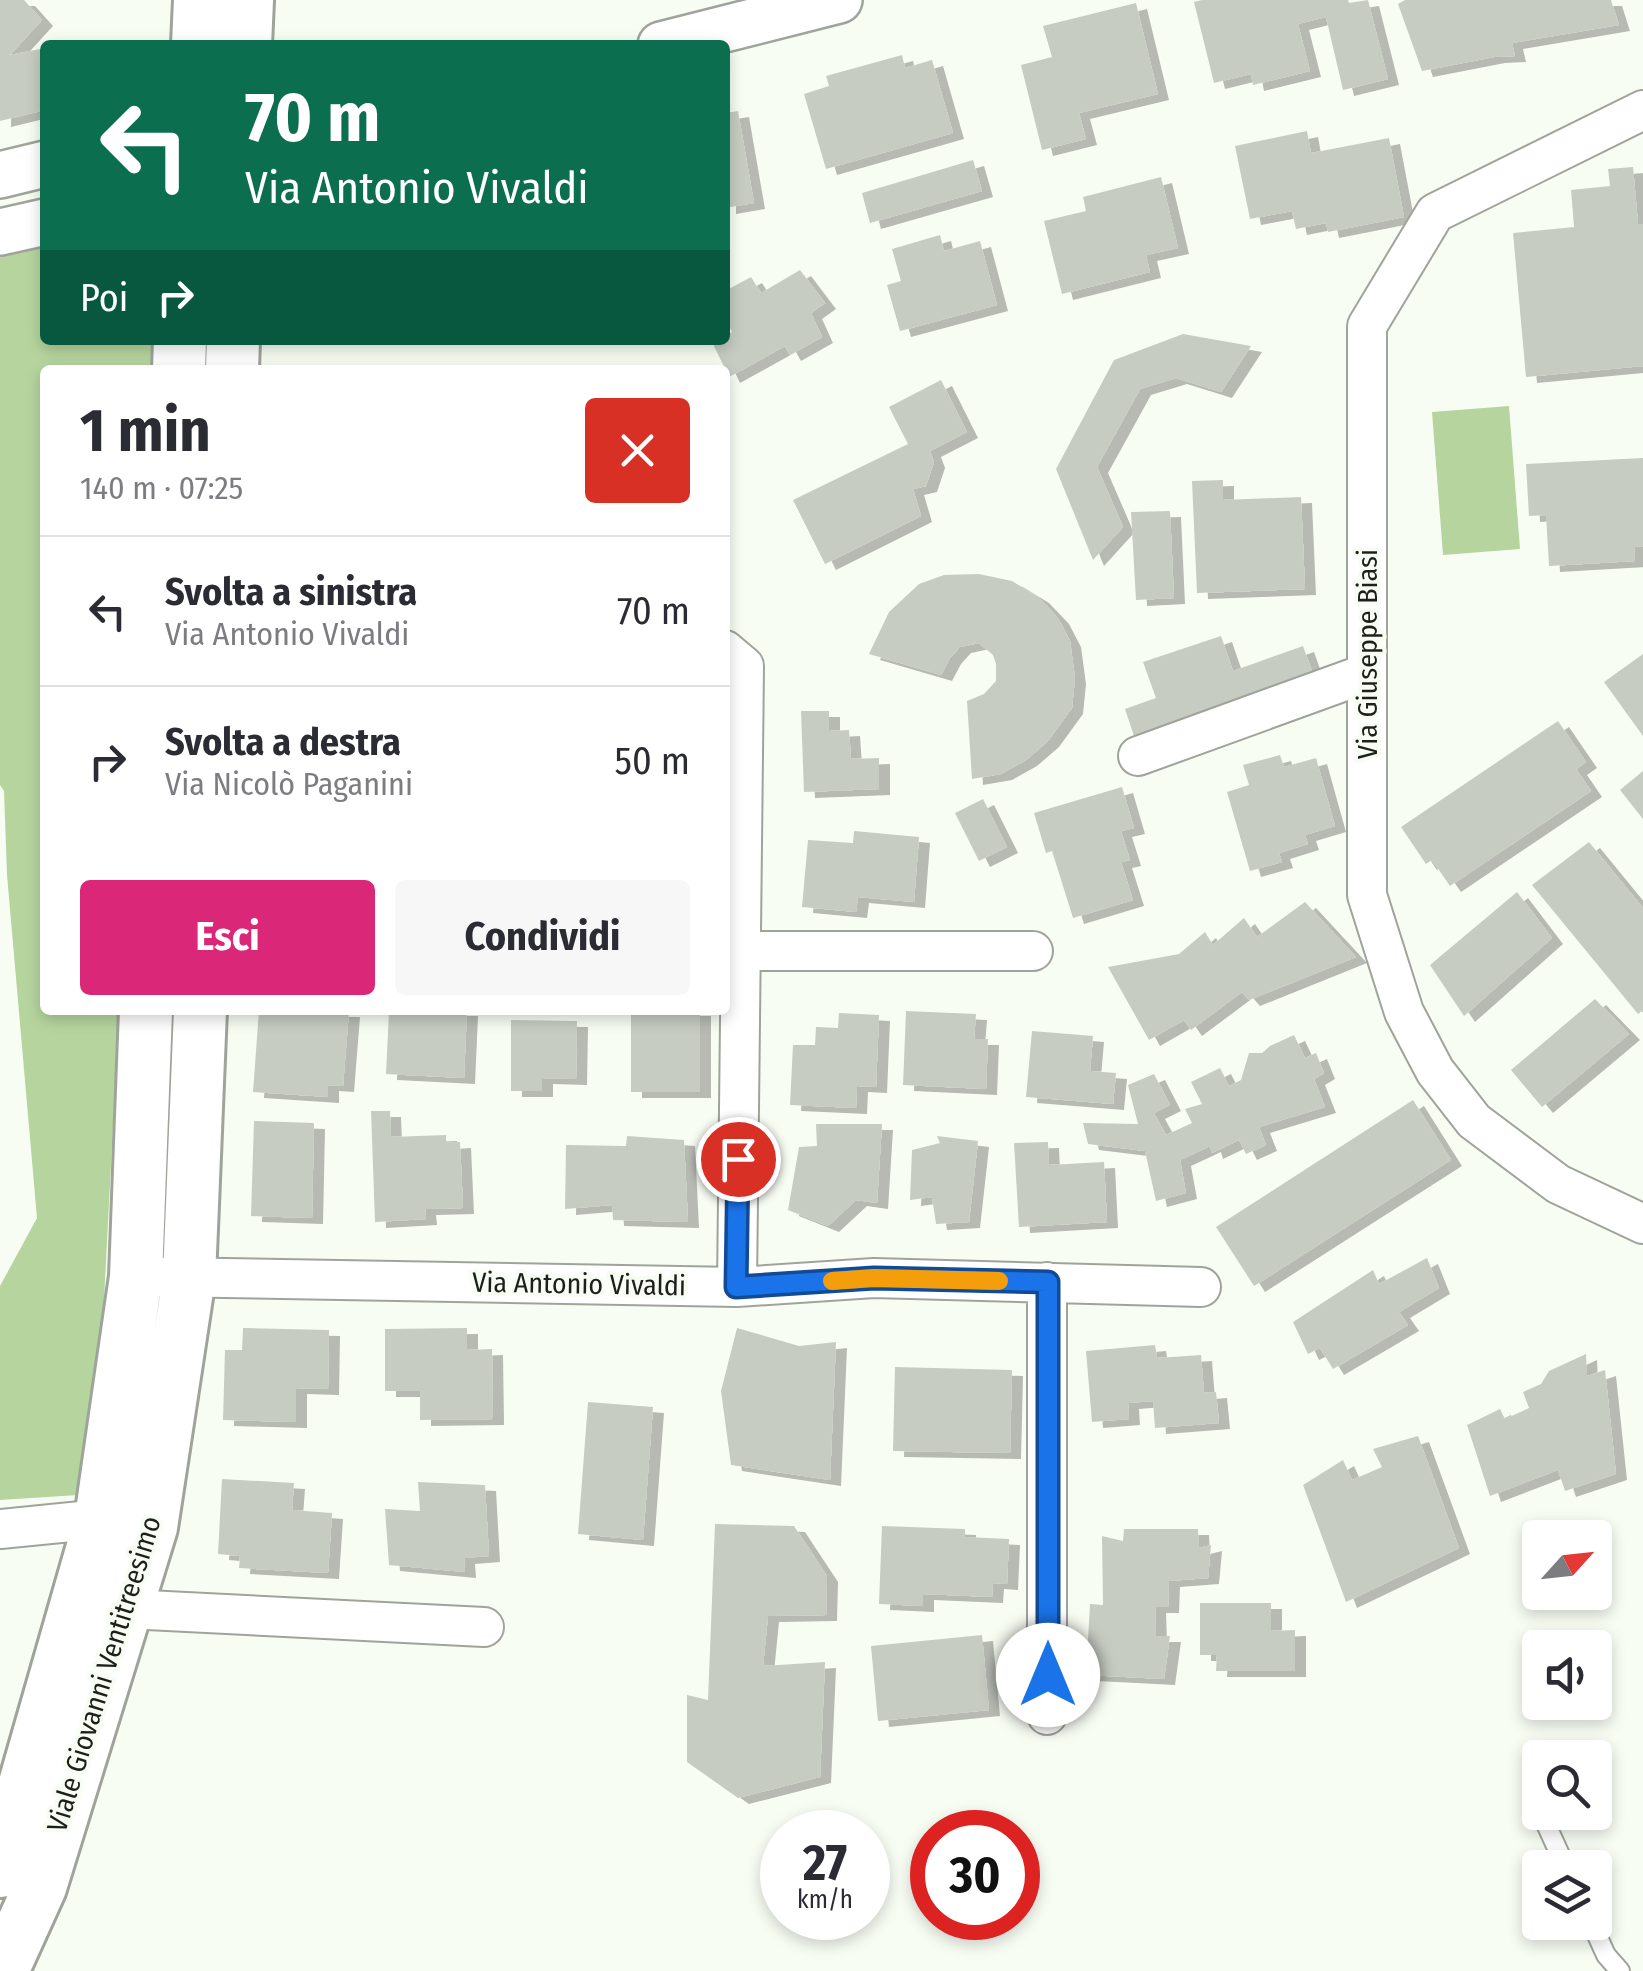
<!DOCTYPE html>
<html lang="it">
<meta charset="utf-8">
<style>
body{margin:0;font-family:"Fira Sans Condensed",sans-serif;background:#f7f7f7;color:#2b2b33;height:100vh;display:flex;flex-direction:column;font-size:38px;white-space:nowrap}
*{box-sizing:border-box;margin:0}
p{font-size:32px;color:#7c7c81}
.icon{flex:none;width:55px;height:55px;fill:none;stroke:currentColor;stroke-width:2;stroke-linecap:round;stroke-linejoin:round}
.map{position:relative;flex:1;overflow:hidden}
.details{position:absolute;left:40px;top:365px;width:690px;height:650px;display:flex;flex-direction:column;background:#fff;border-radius:10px;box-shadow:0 5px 15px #0003}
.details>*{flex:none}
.top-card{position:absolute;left:40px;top:40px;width:690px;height:305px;border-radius:10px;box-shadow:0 5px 15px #0003;background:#0b6e4f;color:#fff;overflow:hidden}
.needle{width:65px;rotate:63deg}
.buttons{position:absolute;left:1522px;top:1520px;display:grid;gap:20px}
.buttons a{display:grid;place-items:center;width:90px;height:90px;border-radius:10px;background:#fff;box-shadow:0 5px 15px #0003;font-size:50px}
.speed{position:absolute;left:760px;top:1810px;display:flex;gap:20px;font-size:50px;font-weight:700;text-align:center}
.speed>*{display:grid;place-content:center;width:130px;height:130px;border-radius:50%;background:#fff;box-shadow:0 5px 15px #0003;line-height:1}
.speed small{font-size:25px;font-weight:400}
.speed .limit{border:15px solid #d22;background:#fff;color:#111}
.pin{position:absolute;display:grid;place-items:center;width:85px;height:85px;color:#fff;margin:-42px;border:5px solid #fff;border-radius:50%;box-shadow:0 2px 10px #0007}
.me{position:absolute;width:110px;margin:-55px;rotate:0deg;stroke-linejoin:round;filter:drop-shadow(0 0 8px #0008)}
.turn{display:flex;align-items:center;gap:35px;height:210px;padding:0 40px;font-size:45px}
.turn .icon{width:130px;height:130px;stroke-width:2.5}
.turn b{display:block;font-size:70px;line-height:85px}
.then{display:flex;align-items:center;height:95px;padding:0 40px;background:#0003;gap:20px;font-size:38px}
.round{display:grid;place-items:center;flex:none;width:105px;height:105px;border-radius:10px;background:#f7f7f7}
.headline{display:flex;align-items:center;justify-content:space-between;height:170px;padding:0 40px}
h1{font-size:60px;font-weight:700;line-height:75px}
.cta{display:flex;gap:20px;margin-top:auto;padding:20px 40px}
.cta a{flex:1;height:115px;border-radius:10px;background:#db2777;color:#fff;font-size:40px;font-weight:700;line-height:115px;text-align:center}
.cta a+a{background:#f7f7f7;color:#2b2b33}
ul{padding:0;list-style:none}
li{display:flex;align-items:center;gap:30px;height:150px;padding:0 40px;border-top:2px solid #e1e1e2}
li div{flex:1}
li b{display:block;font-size:38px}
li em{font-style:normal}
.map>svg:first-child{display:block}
</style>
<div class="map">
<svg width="1643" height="1971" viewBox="0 0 1643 1971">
<defs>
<filter id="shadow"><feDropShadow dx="11" dy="6" stdDeviation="0" flood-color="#0004"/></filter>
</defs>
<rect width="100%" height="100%" fill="#f8fdf4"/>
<path fill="#b6d59e" d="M45,242v98h110l-2,30h-108v640h74l-25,484 -94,6v-214l37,-68 -30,-343 -3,-84 -4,-6v-531z
M1509,406l11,143 -77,6 -11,-143z"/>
<path fill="#c6ccc2" filter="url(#shadow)" d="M0,0h24l18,20 -32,35 30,-6 5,22v39l-45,11z
M1202,0h146l1,3 19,-3 20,79 -45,11 -17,-73 -28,7 12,47 -57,14 -2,-11 -37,9 -20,-81z
M1405,0h206l8,25 -107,18 3,13 -21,1 -72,14 -24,-67z
M1136,3l22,91 -79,19 7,26 -44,11 -21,-85 31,-8 -9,-31z
M902,55l3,13 27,-8 21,73 -127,36 -22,-75 25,-8 -3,-10z
M738,111l16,92 -29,5v-95z
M1307,131l4,22 78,-15 15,79 -76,15 -2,-9 -30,6 -4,-18 -42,8 -15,-73z
M973,160l9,31 -112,32 -8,-30z
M1633,167l5,57h5v142l-117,11 -13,-144 61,-6 -3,-37 39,-4 -2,-17z
M1161,177l17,71 -32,7 4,17 -88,22 -18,-73 42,-10 -3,-14z
M940,235l4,16 36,-10 17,64 -97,26 -13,-46 14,-4 -9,-32z
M800,270l25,33 -14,10 11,24 -32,18 -5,-9 -56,31 -17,-35 13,-2v-4l7,-4 -7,-14v-27l26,-14 10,16z
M1183,334l68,12 -30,46 -45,-14 -36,11 -43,78 26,60 -30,33 -37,-91 58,-109z
M941,380l26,52 -37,19 4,11 -8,24 -13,3 8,27 -96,48 -32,-64 115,-56 -19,-37z
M1643,458v88l-9,1 1,14 -86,5 -3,-51 -17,1 -3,-52z
M1223,480v20l78,-3 4,92 -108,4 -5,-112z
M1170,511l4,87 -38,2 -5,-88z
M979,574l33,7 26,16 20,21 12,23 5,37 -3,30 -24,33 -22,19 -25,14 -29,5 -5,-78 17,-7 12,-13v-17l-3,-9 -14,-12 -19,4 -10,11 -9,17 -72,-21 20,-42 30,-28 25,-9z
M1221,636l12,35 70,-25 10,28 -179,62 -9,-27 31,-11 -13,-36z
M1643,654v82l-39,-54z
M801,711h28v20l20,-1 2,29 28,-1v31l-75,3z
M1558,721l28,41 -10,7 15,22 -141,95 -18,-26 -6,4 -25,-37z
M1280,755l4,12 32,-9 19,68 -30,9 3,9 -29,9 3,9 -32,9 -23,-79 22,-7 -6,-20z
M1643,771v48l-23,-29z
M1122,787l12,41 -13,3 9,29 -9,2 12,38 -60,18 -21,-67 -6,2 -12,-40z
M983,799l24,48 -28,14 -24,-48z
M854,831l65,6 -5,65 -56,-5 -2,15 -54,-5 6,-67 45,3z
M1589,842l54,66v102l-5,4 -106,-129z
M1517,892l35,46 -88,78 -34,-51z
M1305,902l51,55 -107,43 -7,-8 -51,38 -7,-10 -35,20 -41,-73 71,-13 26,-22 8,13 31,-27 13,19z
M1595,999l34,35 -87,73 -31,-37z
M259,1010l90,1 -6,75 -15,-1v12l-75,-5z
M389,1010h78l-3,68 -78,-4z
M631,1010h69v82h-69z
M906,1011l70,3 -2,25h14l-2,50 -83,-4z
M839,1013l40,2 -3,72 -19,-1 -1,22 -66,-3 3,-60h22l1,-18 22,1z
M511,1020l66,1 -1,58 -34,-1v13h-31z
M1032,1031l61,5 -3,35 26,2 -3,31 -87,-7z
M1294,1035l11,23 11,-5 8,20 -10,6 11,28 -66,20 7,18 -20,9 -7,-14 -27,13 -2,-7 -30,14 6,33 -30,8 -11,-50 -57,-7 -5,-21 55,1 -10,-39 26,-11 16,31 -16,8 12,22 26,-12 -7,-14 17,-5 -11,-22 29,-14 9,18 12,-6 8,-27h13l8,-7z
M1413,1100l38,60 -197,126 -38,-59z
M371,1111h19l1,26 55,-2v8l14,-1 3,66 -38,1 1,10 -51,3z
M254,1121l60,2 -2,95 -61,-2z
M816,1124h66l-5,79 -21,-3 -28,26 -40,-16 11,-63 18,-1z
M627,1136l57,4 4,82 -75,-2 -1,-15 -47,4 1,-64 60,1z
M937,1136l41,5 -9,81 -33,2 -4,-27 -22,3 2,-50 28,-7z
M1048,1142l1,23 55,-3 3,60 -88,5 -5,-84z
M1427,1258l12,30 -40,24 9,13 -75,44 -13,-21 -12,6 -15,-32 80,-52 6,14z
M243,1328l86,2 -1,59 -32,-1v34l-73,-2 2,-70h17z
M467,1328v22l25,-1 1,70 -73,1v-29h-35v-62z
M737,1328l62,18 37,-4 -6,138 -99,-15 -10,-74z
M1155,1345l2,13 44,-3 3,38 12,-1 3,31 -64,5 -2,-27 -25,2 1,16 -37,3 -6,-71z
M1586,1354l1,22 18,-6 11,104 -51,17 -7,-21 -68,26 -23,-71 33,-16 5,10 24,-11 -6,-16 18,-8 8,-13z
M895,1367l117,3 -2,83 -117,-2z
M588,1402l65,5 -10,133 -65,-6z
M1418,1436l41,112 -113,54 -43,-117 40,-25 9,20 30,-13 -9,-18z
M222,1479l72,4 -2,27 40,3 -4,60 -89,-5 1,-12 -22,-2z
M418,1482l67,3 4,71 -25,2 1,14 -76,-7 -4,-56 35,2z
M715,1524l79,2 33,50 -1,39 -58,1 -5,50 62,-4 -5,115 -82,21 -51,-36v-67l21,5z
M882,1526l83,3v8l44,2 -2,45 -14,-1 -1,14 -69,-3v12l-44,-2z
M1124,1529h74l1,19 12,-3 -3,33 -39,3 -1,26h-13l1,29h14l-6,43 -78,-4 4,-71 13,1 -1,-69 21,5z
M1200,1603h71v28l24,-1v41h-79l1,-16h-17z
M982,1635l7,75 -111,11 -7,-75z"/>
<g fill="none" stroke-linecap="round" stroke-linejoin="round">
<g stroke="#9fa49b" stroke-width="22">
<path id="service" d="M1546,1824l20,44
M1591,1922l15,33 14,16"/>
</g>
<g stroke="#9fa49b" stroke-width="42">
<path id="minor" d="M1643,110l-208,103 -68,113v569l37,117 31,59 39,50 84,63 85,40
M725,650l19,16 -7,621
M1138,756l229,-83
M725,951h308
M164,1277l573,10 137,-9 327,9
M1047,1282v433
M0,1529l101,-10 23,4
M127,1609l357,18"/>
</g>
<g stroke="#9fa49b" stroke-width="50">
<path id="tertiary" d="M661,45l178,-45
M0,175l45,-11
M0,232l45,-10"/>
</g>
<g stroke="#9fa49b" stroke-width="58">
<path id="secondary" d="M198,45l2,-45
M245,45l2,-45
M179,370l1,-30
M232,370l1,-30
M0,1871l101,-352 35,-242 10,-267
M2,1971l38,-84 111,-360 38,-250 11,-267"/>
</g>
<use href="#service" stroke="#fff" stroke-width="18"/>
<use href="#minor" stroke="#fff" stroke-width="38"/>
<use href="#tertiary" stroke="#fff" stroke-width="45"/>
<use href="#secondary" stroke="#fff" stroke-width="52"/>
</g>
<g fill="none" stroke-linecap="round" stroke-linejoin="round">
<g stroke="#114b97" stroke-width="25">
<path id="route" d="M738,1159l-2,128 138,-9 174,4v393"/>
</g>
<use href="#route" stroke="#1a73e8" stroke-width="18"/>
<path stroke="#f59e0b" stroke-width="18" d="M832,1281l42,-3 125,3"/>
</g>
<g text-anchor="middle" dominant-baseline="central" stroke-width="8" stroke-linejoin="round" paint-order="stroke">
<g font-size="28" fill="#1d1f1c" stroke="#f8fdf4">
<text transform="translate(1367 654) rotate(-90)">Via Giuseppe Biasi</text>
<text transform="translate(579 1284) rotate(1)">Via Antonio Vivaldi</text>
<text transform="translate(104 1674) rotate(-73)">Viale Giovanni Ventitreesimo</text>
</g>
</g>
</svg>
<div class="buttons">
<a><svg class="needle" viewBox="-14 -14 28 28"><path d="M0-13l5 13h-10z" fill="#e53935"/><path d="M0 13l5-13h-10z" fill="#7c7c81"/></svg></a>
<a><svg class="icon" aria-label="sound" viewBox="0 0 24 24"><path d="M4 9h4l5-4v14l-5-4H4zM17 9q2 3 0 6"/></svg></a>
<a><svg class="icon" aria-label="search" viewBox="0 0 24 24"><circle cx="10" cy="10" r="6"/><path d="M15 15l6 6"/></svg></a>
<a><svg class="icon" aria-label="layers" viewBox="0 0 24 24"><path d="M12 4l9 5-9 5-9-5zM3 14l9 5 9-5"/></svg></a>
</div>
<div class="speed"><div>27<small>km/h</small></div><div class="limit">30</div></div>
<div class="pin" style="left:738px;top:1159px;background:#d93025"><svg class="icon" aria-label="arrive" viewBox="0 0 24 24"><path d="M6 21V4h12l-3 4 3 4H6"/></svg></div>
<svg class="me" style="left:1048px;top:1675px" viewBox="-20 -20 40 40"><circle r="19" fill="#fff"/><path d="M0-13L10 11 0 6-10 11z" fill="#1a73e8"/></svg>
<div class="top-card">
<div class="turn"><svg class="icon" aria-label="left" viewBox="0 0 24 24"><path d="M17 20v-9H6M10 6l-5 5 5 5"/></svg><div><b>70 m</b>Via Antonio Vivaldi</div></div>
<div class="then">Poi<svg class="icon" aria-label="right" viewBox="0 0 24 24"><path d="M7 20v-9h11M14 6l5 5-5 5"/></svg></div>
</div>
<section class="details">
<div class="headline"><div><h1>1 min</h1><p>140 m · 07:25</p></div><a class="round" style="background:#d93025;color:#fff"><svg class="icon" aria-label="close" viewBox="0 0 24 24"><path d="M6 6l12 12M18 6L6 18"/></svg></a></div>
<ul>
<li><svg class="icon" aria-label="left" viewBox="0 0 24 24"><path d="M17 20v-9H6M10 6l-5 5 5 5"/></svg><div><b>Svolta a sinistra</b><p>Via Antonio Vivaldi</p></div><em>70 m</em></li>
<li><svg class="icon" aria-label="right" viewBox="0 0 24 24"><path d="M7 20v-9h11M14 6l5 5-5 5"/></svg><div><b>Svolta a destra</b><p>Via Nicolò Paganini</p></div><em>50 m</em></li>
</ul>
<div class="cta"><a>Esci</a><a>Condividi</a></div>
</section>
</div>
